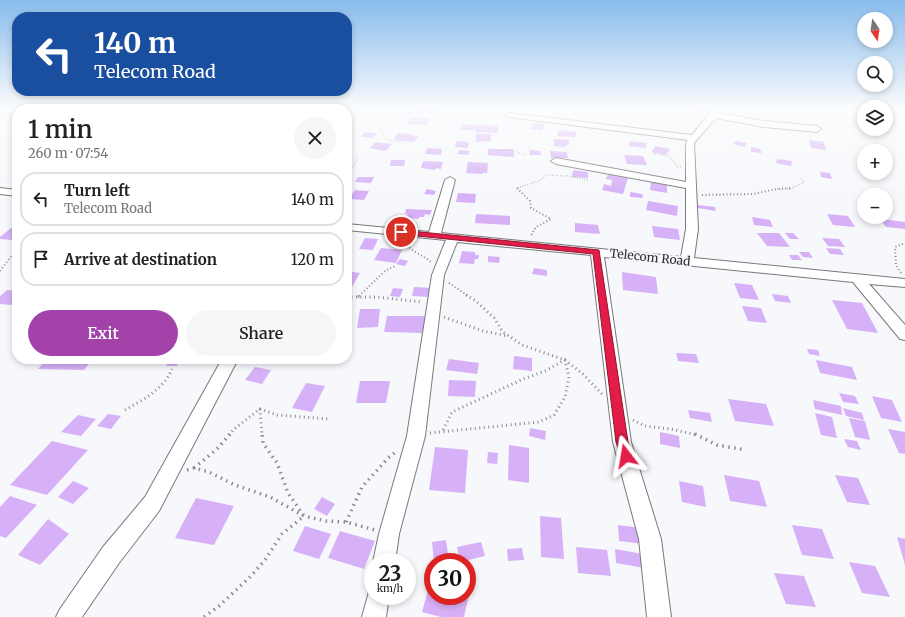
<!DOCTYPE html>
<meta charset="utf-8">
<style>
body{margin:0;font-family:Merriweather,serif;background:#f6f6f6;color:#222;height:100vh;display:flex;flex-direction:column;font-size:15px;white-space:nowrap}
*{box-sizing:border-box;margin:0}
p{font-size:13px;color:#767676}
.icon{flex:none;width:22px;height:22px;fill:none;stroke:currentColor;stroke-width:2;stroke-linecap:round;stroke-linejoin:round}
.map{position:relative;flex:1;overflow:hidden}
.side{position:absolute;left:12px;top:104px;width:340px;height:260px;display:flex;flex-direction:column;background:#fff;border-radius:16px;box-shadow:0 2px 6px #0003}
.side>*{flex:none}
.hud{position:absolute;left:12px;top:12px;width:340px;height:84px;border-radius:16px;box-shadow:0 2px 6px #0003;background:#1a4fa0;color:#fff;overflow:hidden}
.needle{width:26px;rotate:167deg}
.fabs{position:absolute;left:857px;top:12px;display:grid;gap:8px}
.fabs a{display:grid;place-items:center;width:36px;height:36px;border-radius:50%;background:#fff;box-shadow:0 2px 6px #0003;font-size:20px}
.speed{position:absolute;left:364px;top:553px;display:flex;gap:8px;font-size:20px;font-weight:700;text-align:center}
.speed>*{display:grid;place-content:center;width:52px;height:52px;border-radius:50%;background:#fff;box-shadow:0 2px 6px #0003;line-height:1}
.speed small{font-size:10px;font-weight:400}
.speed .limit{border:6px solid #d22;background:#fff;color:#111}
.pin{position:absolute;display:grid;place-items:center;width:34px;height:34px;color:#fff;margin:-17px;border:2px solid #fff;border-radius:50%;box-shadow:0 1px 4px #0007}
.me{position:absolute;width:44px;margin:-22px;rotate:346deg;stroke-linejoin:round;filter:drop-shadow(0 0 3px #0008)}
.turn{display:flex;align-items:center;gap:14px;height:84px;padding:0 16px;font-size:18px}
.turn .icon{width:52px;height:52px;stroke-width:2.5}
.turn b{display:block;font-size:28px;line-height:34px}
.round{display:grid;place-items:center;flex:none;width:42px;height:42px;border-radius:21px;background:#f6f6f6}
.head{display:flex;align-items:center;justify-content:space-between;height:68px;padding:0 16px}
h1{font-size:24px;font-weight:600;line-height:30px}
.action{display:flex;gap:8px;margin-top:auto;padding:8px 16px}
.action a{flex:1;height:46px;border-radius:24px;background:#a343aa;color:#fff;font-size:16px;font-weight:600;line-height:46px;text-align:center}
.action a+a{background:#f6f6f6;color:#222}
ul{padding:0;list-style:none}
li{display:flex;align-items:center;gap:12px;height:54px;margin:0 8px 6px;padding:0 8px;border:2px solid #e0e0e0;border-radius:16px}
li div{flex:1}
li b{display:block;font-size:15px}
li em{font-style:normal}
.map>svg:first-child{display:block}
</style>
<div class="map">
<svg width="905" height="617" viewBox="0 0 905 617">
<rect width="100%" height="100%" fill="#f7f8fb"/>
<path fill="#d7b1f7" d="M698,108l9,1 -2,2 5,1 -8,1 -9,-2z
M411,117l19,2 -3,6 -20,-1z
M533,123l12,1 -3,6 -12,-1z
M462,124l13,1 -1,5h-14z
M475,125l23,1v7l-23,-1z
M559,130l18,2 -2,5 -18,-1z
M365,132l12,1 -4,5 -12,-1z
M398,133l12,1 -1,1 9,1 -4,6 -21,-2z
M476,134h15v7l-15,1z
M554,139l15,1v5h-3v2l-12,-1z
M809,140l15,2 2,8 -15,-2z
M456,141l13,1 -1,6 -13,-1z
M630,141l16,2v5l-17,-2z
M736,141l11,2 -2,4 -12,-3z
M375,142l17,2 -5,6 -3,1 -14,-3z
M655,146l15,3 -4,6 -14,-3z
M751,147l9,2 2,4 -11,-1z
M427,148l15,1 -1,6 -16,-1z
M488,149h25l1,8 -26,-2z
M459,150l11,1 -2,4 -11,-1z
M529,150l11,1 1,4h-11z
M550,151l17,1 1,6h-17z
M624,155l19,1 4,9 -20,-1z
M777,159l15,2 -1,5 -15,-3z
M391,160h14l-1,6h-14z
M423,161l20,1 -2,7 -5,-1 -1,2 -14,-2z
M468,162l20,1 -1,10h-5v1l-16,-1z
M573,170l15,2v6l-16,-1z
M820,172l10,1 2,6 -11,-2z
M608,174l20,4 -5,16 -21,-4 2,-6 7,2 1,-6 -6,-1z
M358,177h16l-3,6 -16,-1z
M651,182l16,3v8l-17,-3z
M427,189l9,2 -2,4 -10,-1z
M355,190l14,1 -5,9 -15,-1z
M630,192l12,2 1,4 -13,-1z
M458,193l18,1 -1,9 -19,-1z
M648,201l30,5 -1,10 -31,-6z
M698,205l17,2 1,4 -18,-3z
M406,209l26,1 -2,5 -5,-1 -1,3h-5v2l-10,-1v-1l-2,-1 1,-2h-3z
M476,214l34,2v9l-35,-2z
M827,214l21,2 7,11 -22,-2z
M752,217l18,3 3,7 -19,-2z
M865,218l10,1 3,4 -10,-1z
M880,219l25,3v7l-19,-2z
M575,223l23,2 2,9 -25,-2z
M652,226l26,3 2,11 -26,-3z
M11,228h6v8l-5,4 -12,-1v-2z
M757,233h22l11,14 -23,-1z
M785,233h8l6,6h-9z
M365,238l13,1 -5,11 -14,-1z
M822,238l17,1 6,8 -17,-1z
M381,248l21,2 -6,13 -22,-3z
M826,248l14,1 4,6 -14,-1z
M462,251l13,1v3h4l-1,4h-3l-1,5 -15,-1z
M799,252h10l4,6 -10,-1z
M789,255h9l4,5h-10z
M488,256l12,1 -1,6 -11,-1z
M400,259l8,2 -3,5 -9,-2z
M534,268l13,2v6l-15,-2z
M347,271l13,2 -11,19h-2z
M622,272l34,5 2,17 -35,-4z
M734,283l18,2 7,15 -19,-2z
M414,287l18,1 -2,9 -18,-1z
M393,288l10,1 -3,8 -10,-1z
M7,290l10,1v9l-6,5 -11,-1v-8z
M772,294l16,2 3,7 -16,-2z
M832,300l30,3 16,30 -31,-4z
M742,306l19,2 6,15 -19,-2z
M360,309h20l-2,18 -21,1z
M387,316h38l-2,17 -39,-1z
M807,349l11,1 2,6 -11,-2z
M676,353l20,1 3,9 -21,-2z
M514,356l18,2v13l-19,-2z
M47,359h46l-9,11 -46,-1z
M170,359h10l-3,7h-11z
M449,359l30,4 -2,11 -31,-4z
M816,360l36,7 5,13 -37,-7z
M255,367l16,3 -9,14 -17,-4z
M449,380l27,1 -1,16 -27,-1z
M360,381h30l-4,22h-30z
M306,383l19,3 -13,26 -20,-4z
M839,393l16,3 4,8 -16,-2z
M872,396l20,4 10,22 -21,-4z
M728,399l38,5 8,22 -39,-5z
M813,400l28,6 1,9 -27,-6z
M843,408l19,5 2,7 -18,-4z
M688,410l22,3 2,9 -22,-4z
M815,413l17,4 5,21 -16,-3z
M108,414l13,2 -10,13 -14,-3z
M78,415l18,4 -15,17 -20,-4z
M849,418l16,3 5,19 -15,-3z
M530,428l16,3 -1,9 -16,-4z
M888,429l17,3v22l-6,-1z
M660,432l19,4 1,12 -20,-4z
M844,439l13,2 4,9 -13,-3z
M52,441l36,9 -41,45 -37,-10z
M509,445l20,3v35l-21,-3z
M435,447l33,3 -3,43 -36,-3z
M488,452l10,1 -1,11 -10,-1z
M724,475l35,6 8,26 -37,-6z
M835,475l23,3 12,27 -23,-3z
M73,481l16,7 -16,16 -15,-7z
M679,481l24,5 3,21 -24,-5z
M10,496l27,9 -31,33 -6,-2v-29z
M322,497l13,7 -8,12 -13,-7z
M196,498l38,8 -20,39 -39,-7z
M540,516l21,2 3,41 -23,-2z
M48,519l21,15 -29,31 -22,-10z
M618,525l23,3 2,16 -24,-3z
M792,525l30,4 12,30 -32,-4z
M305,526l26,8 -12,25 -26,-8z
M340,531l35,10 -11,28 -36,-11z
M897,537l8,2v26z
M446,540l3,21 -15,1 -2,-20z
M481,542l4,14 -25,6 -3,-15z
M576,547l31,3 4,26 -33,-3z
M522,548l2,12 -16,1 -1,-12z
M615,549l28,5 1,14 -28,-5z
M849,562l26,4 15,31 -28,-4z
M774,573l30,3 12,31 -30,-3z
M431,579l2,1v16h34v-7l3,1 -6,27h-23l-19,-5z"/>
<g fill="none" stroke-linecap="round" stroke-linejoin="round">
<g stroke="#79797c" stroke-width="2">
<path id="minor" d="M416,108h25l1,1c-5,4 -21,3 -26,-1z
M714,108h8l-3,5 45,8 53,5 4,3 -4,3 -53,-5 -48,-9 -22,25 4,86 -4,29 211,21v8l-36,-3 36,41v15l-5,-1 -47,-57 -249,-25 27,185 30,97 10,78h-24l-8,-78 -26,-97 -22,-187 -134,-13 -13,33 -19,161 -26,98 -4,28h-22l6,-28 28,-98 25,-161 14,-35 -99,-10v-6l82,8 16,-52 5,-3 5,3 -14,53 240,24 5,-28v-41l-130,-24 -5,-3 5,-3 130,24v-39l2,-3 -179,-23 -4,-2 4,-2 183,22z
M0,188l17,2v6l-17,-2z
M222,359h16l-79,152 -40,52 -37,54h-26l4,-8 43,-62 42,-50z
M373,587v9h16l-3,21h-24l8,-29z"/>
</g>
<path stroke="#8b8b8d" stroke-width="1.5" stroke-dasharray="0.5 2" stroke-linecap="butt" d="M393,108l-3,11 -10,10c3,12 16,13 26,14
M888,108l17,10
M495,151l14,-1 17,5
M653,153l16,3 9,11h4
M347,176l11,-18
M518,189l-1,-1 22,-7 8,-6 21,1 20,4
M775,189h15l14,-7 -3,-4"/>
<path stroke="#8b8b8d" stroke-width="2" stroke-dasharray="1 2.5" stroke-linecap="butt" d="M517,188l13,13 1,7 20,11 -15,8 -6,10
M702,195l51,-1 24,-5 14,-1
M405,242c5,10 19,13 27,21
M0,271l17,-22
M901,273l-5,-8 -1,-18 10,-4
M449,283l19,13
M359,296l26,-25 10,-5"/>
<path stroke="#8b8b8d" stroke-width="3" stroke-dasharray="1 3.5" stroke-linecap="butt" d="M466,295l10,6 18,17 9,14 19,13 43,15 18,14 19,20
M347,297h30l45,5
M358,297l3,-2
M444,317l39,14 25,5
M260,409l2,26
M125,410c18,-10 39,-21 47,-41
M633,420l12,6 26,3 26,6
M430,433l109,-11 15,-7 11,-18 4,-20 -4,-17 -20,11 -24,9 -69,32 -9,18
M229,435l5,-6 26,-20 17,6 52,4"/>
<path stroke="#8b8b8d" stroke-width="3.5" stroke-dasharray="1.5 4.5" stroke-linecap="butt" d="M695,434l22,11 29,5
M194,468l23,-19 13,-15
M187,470l7,-2 15,4 26,13 35,12 34,19 22,5 20,1 29,8
M346,522l16,-35 26,-29 9,-7
M204,617l15,-11 32,-30 14,-16 17,-26 22,-18 -16,-23 -11,-30 -14,-20 -1,-9"/>
<use href="#minor" fill="#fff" fill-rule="evenodd"/>
</g>
<linearGradient id="sky" x2="0" y2="1"><stop stop-color="#88bbec"/><stop offset="0.56" stop-color="#fbfcfd"/><stop offset="1" stop-color="#fbfcfd" stop-opacity="0"/></linearGradient>
<rect width="905" height="194" fill="url(#sky)"/>
<path fill="#e11d48" stroke="#92132f" d="M401,230l198,20 29,192 4,14 -1,4 -5,2 -4,-2 -6,-18 -23,-188 -195,-20v-3z"/>
<g text-anchor="middle" dominant-baseline="central" stroke-width="4" stroke-linejoin="round" paint-order="stroke">
<g font-size="12" fill="#2d2d2e" stroke="#f7f8fb">
<text transform="translate(650 257) rotate(6)">Telecom Road</text>
</g>
</g>
</svg>
<div class="fabs">
<a><svg class="needle" viewBox="-14 -14 28 28"><path d="M0-13l5 13h-10z" fill="#e53935"/><path d="M0 13l5-13h-10z" fill="#767676"/></svg></a>
<a><svg class="icon" aria-label="search" viewBox="0 0 24 24"><circle cx="10" cy="10" r="6"/><path d="M15 15l6 6"/></svg></a>
<a><svg class="icon" aria-label="layers" viewBox="0 0 24 24"><path d="M12 4l9 5-9 5-9-5zM3 14l9 5 9-5"/></svg></a>
<a>+</a>
<a>−</a>
</div>
<div class="speed"><div>23<small>km/h</small></div><div class="limit">30</div></div>
<div class="pin" style="left:401px;top:232px;background:#d93025"><svg class="icon" aria-label="arrive" viewBox="0 0 24 24"><path d="M6 21V4h12l-3 4 3 4H6"/></svg></div>
<svg class="me" style="left:626px;top:456px" viewBox="-20 -20 40 40"><path d="M0-17L14 15 0 8-14 15z" fill="#e11d48" stroke="#fff" stroke-width="4"/></svg>
<div class="hud">
<div class="turn"><svg class="icon" aria-label="left" viewBox="0 0 24 24"><path d="M17 20v-9H6M10 6l-5 5 5 5"/></svg><div><b>140 m</b>Telecom Road</div></div>
</div>
<section class="side">
<div class="head"><div><h1>1 min</h1><p>260 m · 07:54</p></div><a class="round"><svg class="icon" aria-label="close" viewBox="0 0 24 24"><path d="M6 6l12 12M18 6L6 18"/></svg></a></div>
<ul>
<li><svg class="icon" aria-label="left" viewBox="0 0 24 24"><path d="M17 20v-9H6M10 6l-5 5 5 5"/></svg><div><b>Turn left</b><p>Telecom Road</p></div><em>140 m</em></li>
<li><svg class="icon" aria-label="arrive" viewBox="0 0 24 24"><path d="M6 21V4h12l-3 4 3 4H6"/></svg><div><b>Arrive at destination</b></div><em>120 m</em></li>
</ul>
<div class="action"><a>Exit</a><a>Share</a></div>
</section>
</div>
